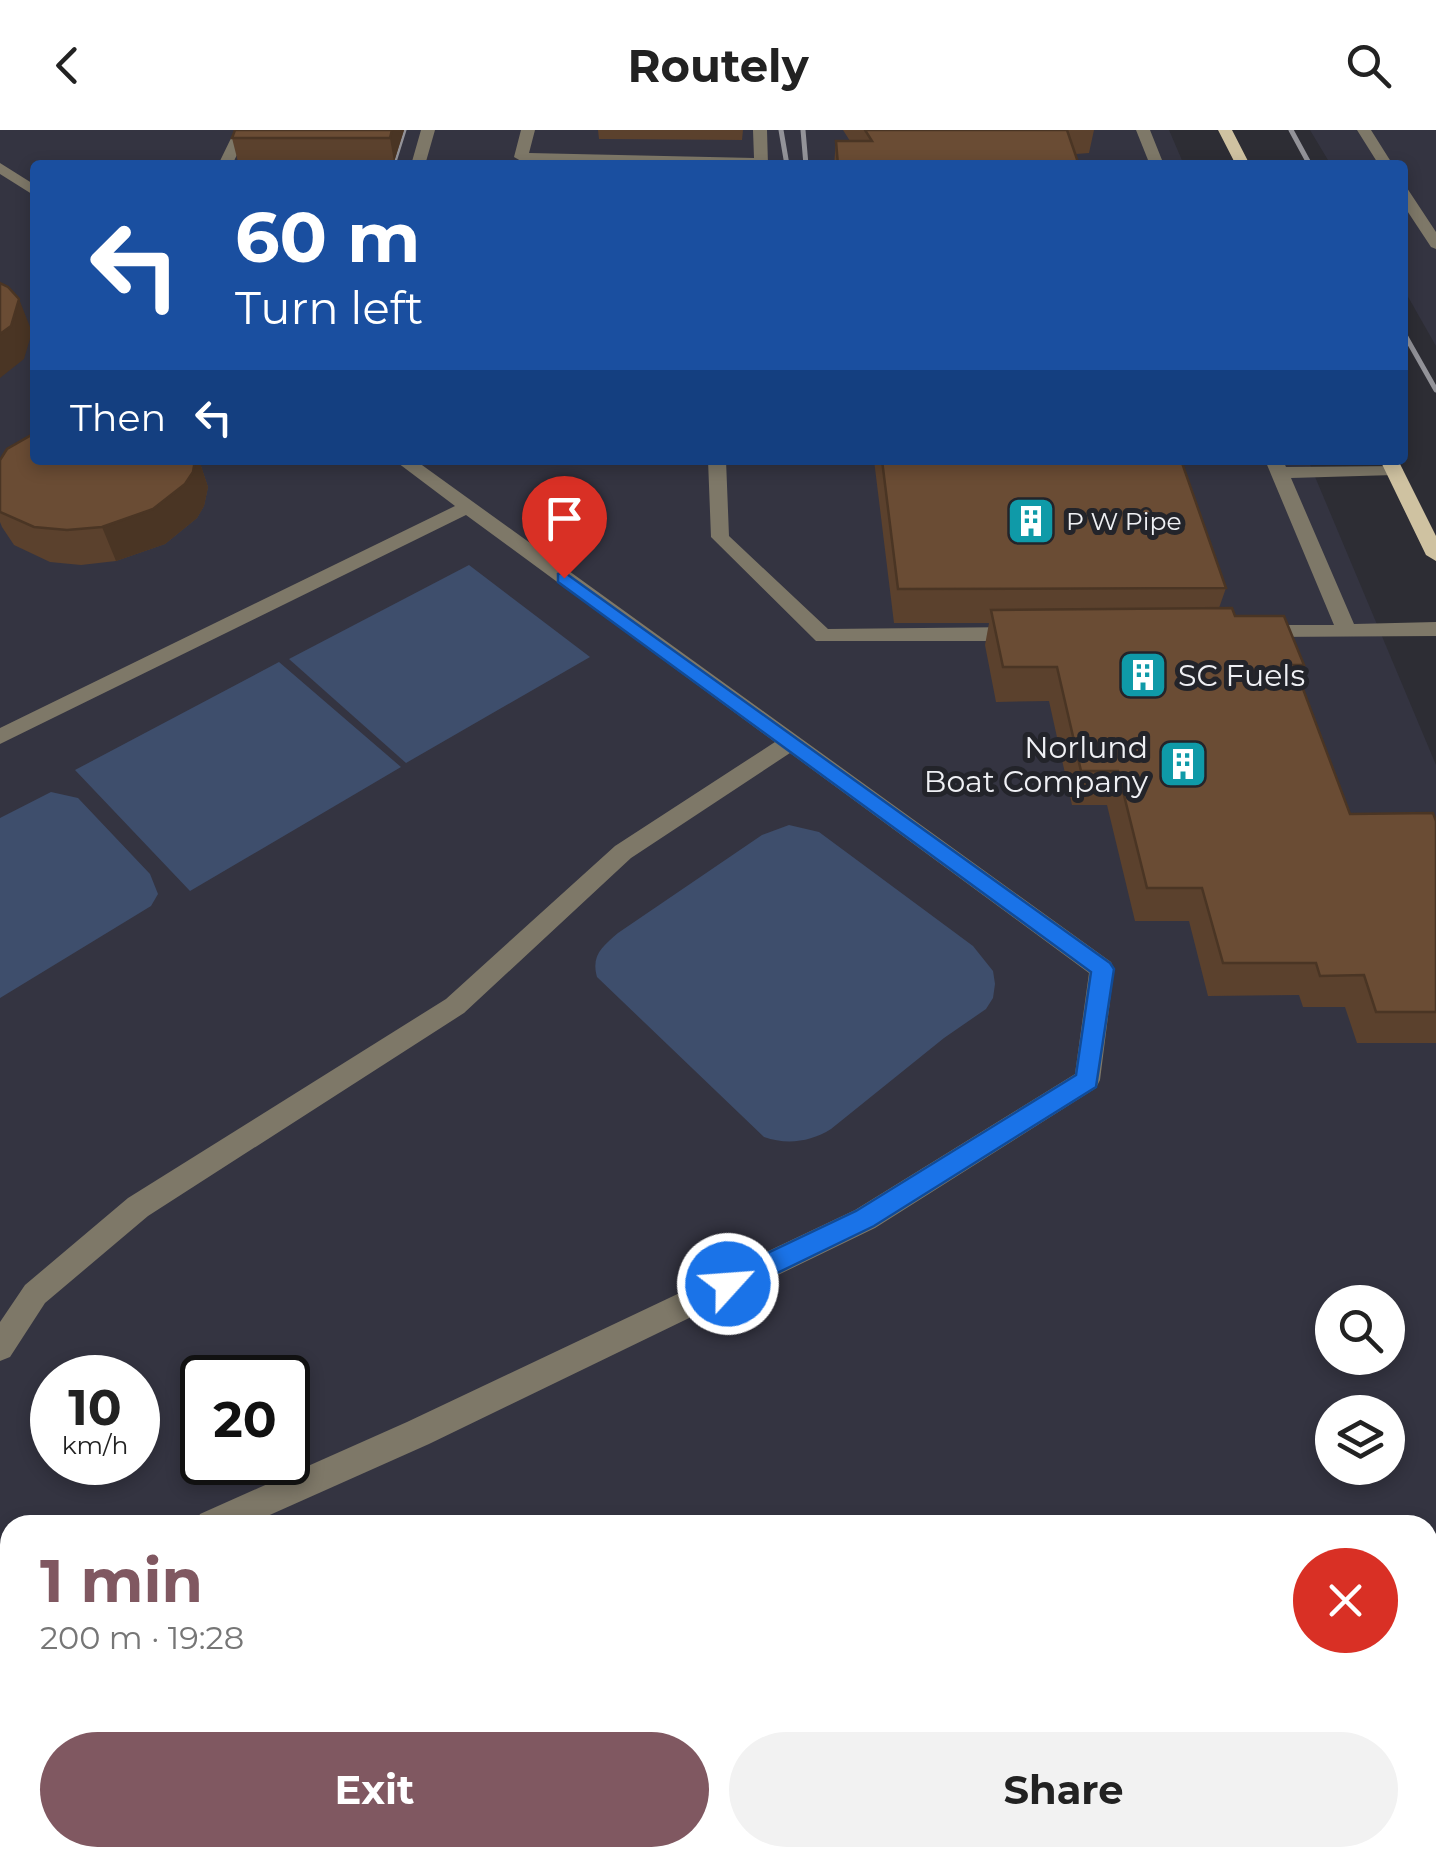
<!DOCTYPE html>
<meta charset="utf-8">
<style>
body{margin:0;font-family:Montserrat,sans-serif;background:#f2f2f2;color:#222;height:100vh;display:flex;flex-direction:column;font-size:38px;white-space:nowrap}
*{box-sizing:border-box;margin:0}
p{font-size:32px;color:#767676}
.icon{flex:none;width:55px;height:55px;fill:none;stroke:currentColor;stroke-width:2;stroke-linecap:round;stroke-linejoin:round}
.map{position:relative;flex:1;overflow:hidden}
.drawer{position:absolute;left:0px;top:1385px;width:1438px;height:352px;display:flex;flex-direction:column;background:#fff;border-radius:30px 30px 0 0;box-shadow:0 5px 15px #0003}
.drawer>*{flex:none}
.hud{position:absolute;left:30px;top:30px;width:1378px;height:305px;border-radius:10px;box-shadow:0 5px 15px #0003;background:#1a4fa0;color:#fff;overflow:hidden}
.buttons{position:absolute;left:1315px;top:1155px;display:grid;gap:20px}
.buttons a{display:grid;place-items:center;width:90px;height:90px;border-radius:50%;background:#fff;box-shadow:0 5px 15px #0003;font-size:50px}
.speed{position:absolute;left:30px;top:1225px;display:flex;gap:20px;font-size:50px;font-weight:700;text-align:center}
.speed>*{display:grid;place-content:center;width:130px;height:130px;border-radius:50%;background:#fff;box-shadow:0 5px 15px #0003;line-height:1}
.speed small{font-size:25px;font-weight:400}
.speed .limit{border:5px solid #111;border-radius:15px;background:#fff;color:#111}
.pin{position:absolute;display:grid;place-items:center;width:85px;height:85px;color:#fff;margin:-102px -42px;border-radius:50% 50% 50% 0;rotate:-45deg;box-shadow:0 0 10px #0007}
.pin .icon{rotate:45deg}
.me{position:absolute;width:110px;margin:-55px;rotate:64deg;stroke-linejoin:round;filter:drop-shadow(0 0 8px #0008)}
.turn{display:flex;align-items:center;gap:35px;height:210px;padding:0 40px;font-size:45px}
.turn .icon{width:130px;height:130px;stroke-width:2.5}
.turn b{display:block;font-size:70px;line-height:85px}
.then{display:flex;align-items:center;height:95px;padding:0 40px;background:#0003;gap:20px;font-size:38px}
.round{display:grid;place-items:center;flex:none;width:105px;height:105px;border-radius:52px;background:#f2f2f2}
.head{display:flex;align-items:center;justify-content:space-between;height:170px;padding:0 40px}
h1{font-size:60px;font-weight:700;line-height:75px;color:#805861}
.cta{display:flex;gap:20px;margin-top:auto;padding:20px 40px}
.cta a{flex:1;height:115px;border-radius:60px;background:#805861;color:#fff;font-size:40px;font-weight:700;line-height:115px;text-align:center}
.cta a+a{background:#f2f2f2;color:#222}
header{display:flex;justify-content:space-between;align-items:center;height:130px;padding:0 40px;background:#fff;font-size:45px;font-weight:700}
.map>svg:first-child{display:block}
</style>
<header><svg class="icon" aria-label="back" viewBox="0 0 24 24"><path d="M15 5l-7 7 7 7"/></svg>Routely<svg class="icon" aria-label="search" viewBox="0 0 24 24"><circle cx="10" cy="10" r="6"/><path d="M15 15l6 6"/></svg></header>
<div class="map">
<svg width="1436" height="1736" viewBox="0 0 1436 1736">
<rect width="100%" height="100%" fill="#2d2d34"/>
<path fill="#343441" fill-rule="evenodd" d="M0,0h1169l15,35h-1149v295h1273l128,305v1101h-1436zM1332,1172h56v56h-56zM52,1248h86v84h-86zM202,1248h86v84h-86zM1332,1282h56v56h-56zM10,1395h1418v333h-1418z
M1310,0h126v216l-33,-58 -1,-123h-71z"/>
<path fill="#3e4e6c" d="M469,435l121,92 -184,106 -117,-104z
M279,532l122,105 -211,124 -115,-121z
M51,662l27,6 72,76 8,20 -7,12 -151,92v-180z
M789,695l30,7 154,114 20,25 2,13 -2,14 -7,11 -42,29 -113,91c-21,13 -44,16 -67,8l-167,-160c-6,-22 5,-30 21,-44l144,-98z"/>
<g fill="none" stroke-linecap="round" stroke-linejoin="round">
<path fill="#7e7868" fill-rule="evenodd" d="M235,0h14l-17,35h-14z
M421,0h14l-10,35h-14z
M521,0h14l-6,23 225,5 -1,-28h14l1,35 -247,-4 -7,-4z
M1136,0h14l14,35h-14z
M1357,0h14l22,35h-14z
M0,33l35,22v11l-35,-22z
M1402,57l5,1 29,44v17l-5,-2 -29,-44z
M394,330h21l696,502 3,7 -14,111 -4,8 -221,140 -446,216 -182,81h-52l5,-11 207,-92 448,-212 220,-136 14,-101 -299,-220 -159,105 -167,155 -316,203 -103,87 -35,54 -10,4v-39l25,-37 103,-87 318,-199 169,-153 160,-104 -309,-227 -466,229v-16l455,-222z
M708,330h18l3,76 99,93 189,-2 10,7 -10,7h-201l-105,-104z
M1265,330h18l3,7 114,-1 3,4 -9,5 -103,3 63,146 82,-2v14l-186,1v-10l7,-2h77z
M0,1417h10v32h-10z
M162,1728h42l-3,8h-42z
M283,1728h40l3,8h-40z"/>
<path fill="#cfc2a1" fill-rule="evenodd" d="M1218,0h14l18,35h-14z
M1380,330h18l38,76v25l-10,-6z"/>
<path stroke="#939399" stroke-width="5" d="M781,0l6,35
M803,0l3,35
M1291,0l19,35
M280,35l14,-35
M313,35l14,-35
M342,35l13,-35
M393,35l11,-35
M1402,200l34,60"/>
</g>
<path fill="#5b412d" d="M404,0l-10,32h-156l-6,-24z
M598,0h145l-1,10 -143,-1z
M843,0h251l-5,23 -13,1 3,11h-245l2,-24h14z
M0,330h199l9,27 -4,19 -7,12 -32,26 -49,17 -35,4 -31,-3 -36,-17 -12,-18 -2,-5z
M874,330h307l45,128 -7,20 16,8 69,49 -5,12 51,137 86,7v222h-79l-12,-36h-42l-4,-12 -91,1 -19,-75h-54l-28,-116h-35l-23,-104 -53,1 -11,-57 4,-22h-95z"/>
<path fill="#4a3524" d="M392,0h12l-10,32 -4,-24z
M19,169l13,33 -8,27 -24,19v-44z
M195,330h4l9,27 -4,19 -7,12 -32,26 -49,17 -14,-34z"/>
<path fill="#6a4c34" stroke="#4a3524" stroke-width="2.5" d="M235,0h157l-2,8h-158z
M865,0h202l12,35h-241l-2,-24h36z
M0,153l8,4 11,12 -8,27 -11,8z
M35,303v27h160l-2,12 -8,12 -32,25 -51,18 -35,3 -33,-3 -34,-15v-52l7,-11z
M882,330h299l45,128 -328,1z
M1232,478l3,8h49l20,49h-10l56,149 83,-1 3,8v191h-60l-12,-37 -44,1 -4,-13h-93l-21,-75h-55l-29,-117h-37l-24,-104h-54l-12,-57z"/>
<path fill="#1a73e8" stroke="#114b97" stroke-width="2.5" d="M564,442l546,391 4,6 -18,118 -222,139 -146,71 -9,-4 -4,-9 4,-8 137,-65 220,-136 15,-103 -533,-390v-8z"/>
<defs>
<g id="building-square" transform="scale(2.5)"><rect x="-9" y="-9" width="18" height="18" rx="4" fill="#0f9aa8" stroke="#23242a"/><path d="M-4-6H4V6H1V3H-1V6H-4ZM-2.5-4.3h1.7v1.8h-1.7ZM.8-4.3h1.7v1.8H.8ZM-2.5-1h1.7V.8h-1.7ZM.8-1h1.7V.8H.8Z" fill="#fff"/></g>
</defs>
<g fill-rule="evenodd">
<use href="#building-square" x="1031" y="391"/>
<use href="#building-square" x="1143" y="545"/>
<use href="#building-square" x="1183" y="634"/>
</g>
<g text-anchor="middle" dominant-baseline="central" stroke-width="10" stroke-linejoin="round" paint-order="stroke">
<g font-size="25" fill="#eff0f4" stroke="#23242a" text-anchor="start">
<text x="1066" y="391">P W Pipe</text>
</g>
<g font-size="30" fill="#eff0f4" stroke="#23242a" text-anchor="start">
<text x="1178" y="545">SC Fuels</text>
<text x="1148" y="617" text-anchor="end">Norlund<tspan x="1148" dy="34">Boat Company</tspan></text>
</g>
</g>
</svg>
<div class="buttons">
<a><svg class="icon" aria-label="search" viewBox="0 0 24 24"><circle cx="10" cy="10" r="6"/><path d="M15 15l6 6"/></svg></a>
<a><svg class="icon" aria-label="layers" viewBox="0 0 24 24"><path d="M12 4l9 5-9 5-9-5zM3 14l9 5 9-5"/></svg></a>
</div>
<div class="speed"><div>10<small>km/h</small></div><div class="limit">20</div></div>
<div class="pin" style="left:564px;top:448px;background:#d93025"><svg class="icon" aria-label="arrive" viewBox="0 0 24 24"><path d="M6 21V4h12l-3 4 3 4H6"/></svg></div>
<svg class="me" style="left:728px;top:1154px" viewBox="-20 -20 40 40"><circle r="17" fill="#1a73e8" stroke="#fff" stroke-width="3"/><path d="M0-11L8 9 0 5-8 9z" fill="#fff"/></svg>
<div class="hud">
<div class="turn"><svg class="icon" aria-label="left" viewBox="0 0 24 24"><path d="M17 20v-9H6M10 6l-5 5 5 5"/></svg><div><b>60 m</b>Turn left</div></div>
<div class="then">Then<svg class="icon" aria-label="left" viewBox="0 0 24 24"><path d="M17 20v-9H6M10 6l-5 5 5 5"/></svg></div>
</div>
<section class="drawer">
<div class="head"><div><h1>1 min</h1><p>200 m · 19:28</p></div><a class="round" style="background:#d93025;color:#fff"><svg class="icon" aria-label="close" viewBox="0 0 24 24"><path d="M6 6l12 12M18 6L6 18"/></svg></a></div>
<div class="cta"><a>Exit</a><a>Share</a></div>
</section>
</div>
